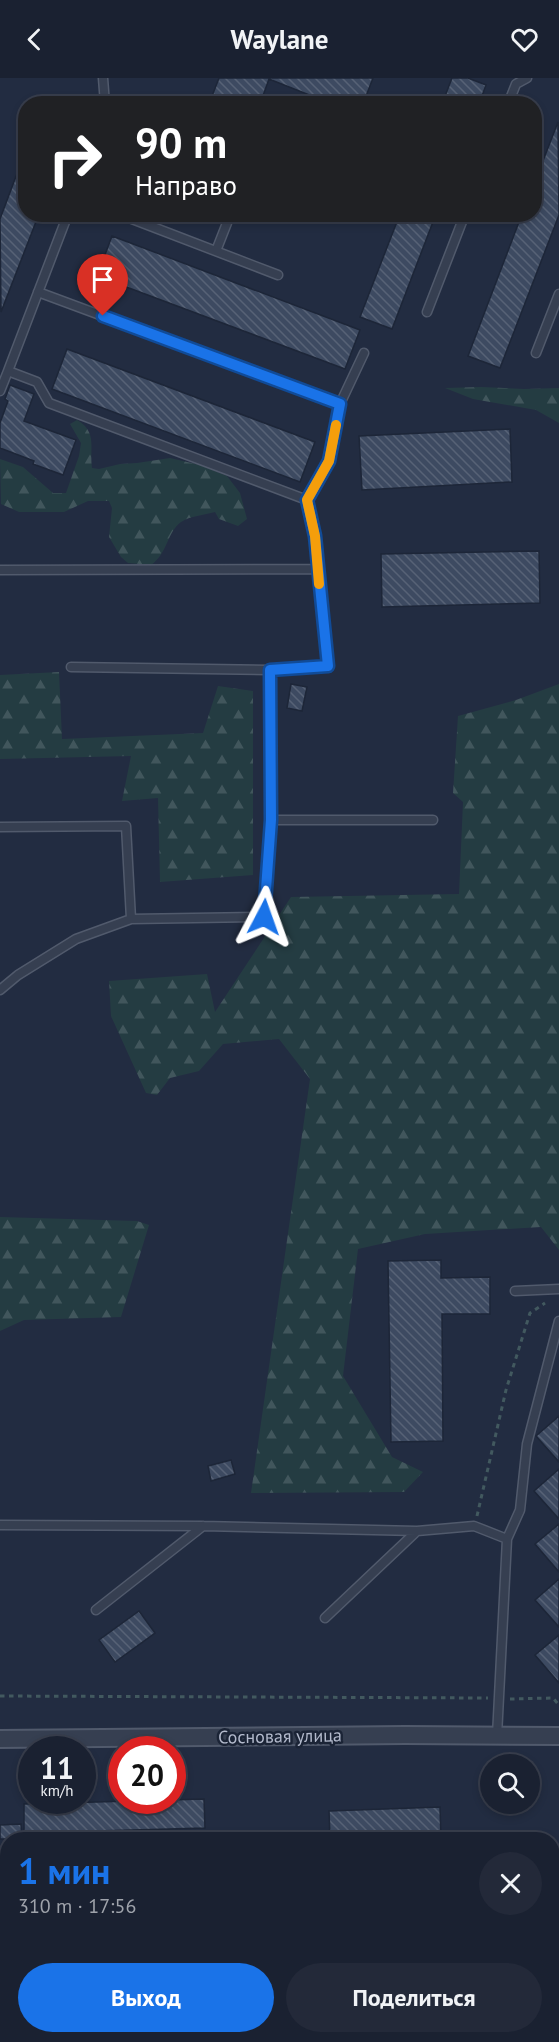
<!DOCTYPE html>
<html lang="ru">
<meta charset="utf-8">
<style>
body{margin:0;font-family:"PT Sans",sans-serif;background:#232939;color:#f1f3f6;height:100vh;display:flex;flex-direction:column;font-size:22px;white-space:nowrap}
*{box-sizing:border-box;margin:0}
p{font-size:20px;color:#9fa3ab}
.icon{flex:none;width:33px;height:33px;fill:none;stroke:currentColor;stroke-width:2;stroke-linecap:round;stroke-linejoin:round}
.map{position:relative;flex:1;overflow:hidden}
.details{position:absolute;left:0px;top:1754px;width:560px;height:212px;display:flex;flex-direction:column;background:#1a2131;border-radius:24px 24px 0 0;box-shadow:0 3px 9px #0003,0 0 0 2px #383e4d}
.details>*{flex:none}
.hud{position:absolute;left:18px;top:18px;width:524px;height:126px;border-radius:24px;box-shadow:0 3px 9px #0003,0 0 0 2px #383e4d;background:#202124;color:#fff;overflow:hidden}
.tools{position:absolute;left:480px;top:1676px;display:grid;gap:12px}
.tools a{display:grid;place-items:center;width:60px;height:60px;border-radius:50%;background:#1a2131;box-shadow:0 3px 9px #0003,0 0 0 2px #383e4d;font-size:30px}
.speed{position:absolute;left:18px;top:1658px;display:flex;gap:12px;font-size:30px;font-weight:700;text-align:center}
.speed>*{display:grid;place-content:center;width:78px;height:78px;border-radius:50%;background:#1a2131;box-shadow:0 3px 9px #0003,0 0 0 2px #383e4d;line-height:1}
.speed small{font-size:15px;font-weight:400}
.speed .limit{border:9px solid #d22;background:#fff;color:#111}
.pin{position:absolute;display:grid;place-items:center;width:51px;height:51px;color:#fff;margin:-62px -26px;border-radius:50% 50% 50% 0;rotate:-45deg;box-shadow:0 0 6px #0007}
.pin .icon{rotate:45deg}
.me{position:absolute;width:66px;margin:-33px;rotate:4deg;stroke-linejoin:round;filter:drop-shadow(0 0 4px #0008)}
.turn{display:flex;align-items:center;gap:21px;height:126px;padding:0 18px;font-size:27px}
.turn .icon{width:78px;height:78px;stroke-width:2.5}
.turn b{display:block;font-size:42px;line-height:51px}
.round{display:grid;place-items:center;flex:none;width:63px;height:63px;border-radius:32px;background:#232939}
.headline{display:flex;align-items:center;justify-content:space-between;height:102px;padding:0 18px}
h1{font-size:36px;font-weight:800;line-height:45px;color:#1a73e8}
.action{display:flex;gap:12px;margin-top:auto;padding:12px 18px}
.action a{flex:1;height:69px;border-radius:36px;background:#1a73e8;color:#fff;font-size:24px;font-weight:800;line-height:69px;text-align:center}
.action a+a{background:#232939;color:#f1f3f6}
header{display:flex;justify-content:space-between;align-items:center;height:78px;padding:0 18px;background:#1a2131;font-size:27px;font-weight:800}
.map>svg:first-child{display:block}
</style>
<header><svg class="icon" aria-label="back" viewBox="0 0 24 24"><path d="M15 5l-7 7 7 7"/></svg>Waylane<svg class="icon" aria-label="heart" viewBox="0 0 24 24"><path d="M12 20l-8-8c-3-5 5-10 8-4 3-6 11-1 8 4z"/></svg></header>
<div class="map">
<svg width="559" height="1964" viewBox="0 0 559 1964">
<defs>
<pattern id="forest-firs" width="22" height="20" patternUnits="userSpaceOnUse" patternTransform="scale(1.5)"><rect width="22" height="20" fill="#243c42"/><path d="M5 1l3.5 6h-7zM16 11l3.5 6h-7z" fill="#41565c"/></pattern>
<pattern id="building-back-hatch" width="6" height="6" patternUnits="userSpaceOnUse" patternTransform="scale(1.5)"><rect width="6" height="6" fill="#3d4a61"/><path d="M-1 5l2 2M0 0l6 6M5-1l2 2" fill="none" stroke="#576276"/></pattern>
</defs>
<rect width="100%" height="100%" fill="#222c41"/>
<path fill="url(#forest-firs)" d="M481,309l43,2 35,-1v35l-23,-13 -63,-11 -28,-11z
M77,342c21,12 12,28 15,48l7,1 21,-5 17,-1 33,-5 30,7 27,11 13,17 7,26 -9,7 -19,-7 -4,-7c-11,3 -25,4 -34,10 -14,10 -13,31 -30,43l-23,-2 -7,-6 -12,-20 3,-29 -3,-7h-21l-24,11h-45l-18,-8 -1,-45 23,8 30,26h13l13,-37 2,-13 -11,-19z
M59,594l3,67 141,-6 15,-47 35,5v184l-93,7 -2,-84 -36,3 9,-45 -131,3v-84z
M559,606v566l-18,-23 -116,7 -67,15 -15,127 49,81 31,15 -19,20 -153,1 59,-414 -31,-40 -56,5 -24,27 -29,7 -13,17 -11,-2 -35,-77 -2,-35 98,-7 8,38 76,-115 168,-3 4,-92 -10,-9 5,-77 58,-16z
M0,1139l137,4 12,4 -28,92 -97,3 -24,11z"/>
<path fill="url(#building-back-hatch)" stroke="#1d2638" stroke-width="1.5" d="M219,0h154l-10,26h-31l-63,-25 -9,25h-51z
M452,0h16l18,7 -7,19h-37z
M558,44l1,93 -59,153 -32,-12 54,-142h12v-30z
M24,77l2,59h13l-38,98 -1,-93z
M400,136h36l-44,115 -32,-12z
M112,158l248,94 -15,39 -248,-93z
M67,271l248,93 -15,40 -248,-93z
M10,307l24,9 -10,27 52,19 -13,35 -30,-11 1,-3 -34,-13v-25l8,-22 -3,-2z
M510,351l2,53 -150,8 -3,-54z
M539,473l1,52 -158,4 -1,-53z
M291,606l16,3 -5,24 -15,-3z
M441,1182v18l49,-1v37h-48l1,127 -52,1 -3,-181z
M559,1338v46l-23,-26z
M231,1382l4,14 -24,7 -3,-15z
M559,1391v50l-25,-28z
M559,1446v48l-24,-28z
M559,1501v48l-24,-27z
M139,1533l16,22 -40,29 -16,-22z
M559,1557v48l-24,-28z
M204,1721l1,29 -181,5v-29z
M440,1729l1,32h-111l-1,-28z
M21,1746l1,15h-22v-14z"/>
<g fill="none" stroke-linecap="round" stroke-linejoin="round">
<g stroke="#515a6c" stroke-width="11">
<path id="lane" d="M103,0l2,26
M508,26l8,-20 11,-6
M68,136l-60,157 29,11 12,21 258,97 22,-39 11,-57 24,-51
M119,136l159,61
M216,173l11,-28
M38,214l302,112
M427,234l38,-98
M536,275l23,-59
M0,313l8,-20
M0,492l317,-1
M71,589l199,3
M271,742h162
M0,749l126,-1 5,93 133,-2 7,-97 -1,-150 58,-4 -13,-130 -8,-36
M0,912l18,-15 58,-36 55,-20
M515,1213l44,-2
M0,1447l203,1 214,5
M96,1532l107,-84
M325,1540l92,-87 57,-5 33,13
M497,1658l10,-197 13,-29 7,-66 32,-123
M0,1904l8,-1"/>
</g>
<g stroke="#515a6c" stroke-width="20">
<path id="street" d="M0,1661l405,-4 154,1"/>
</g>
<path stroke="#42595f" stroke-width="3" stroke-dasharray="4.5 4.5" stroke-linecap="butt" d="M477,1438l29,-126 24,-77 15,-10
M0,1618l488,2
M510,1621l43,-1 6,7"/>
<use href="#lane" stroke="#363f51" stroke-width="8"/>
<use href="#street" stroke="#363f51" stroke-width="16"/>
</g>
<g fill="none" stroke-linecap="round" stroke-linejoin="round">
<g stroke="#114b97" stroke-width="15">
<path id="route" d="M103,238l237,88 -11,57 -22,39 8,36 13,130 -58,4 1,150 -7,97"/>
</g>
<use href="#route" stroke="#1a73e8" stroke-width="10"/>
<path stroke="#f59e0b" stroke-width="10" d="M319,506l-4,-48 -8,-36 22,-39 7,-36"/>
</g>
<g text-anchor="middle" dominant-baseline="central" stroke-width="5" stroke-linejoin="round" paint-order="stroke">
<g font-size="18" fill="#b3bacc" stroke="#1b2436">
<text transform="translate(280 1658) rotate(-1)">Сосновая улица</text>
</g>
</g>
</svg>
<div class="tools">
<a><svg class="icon" aria-label="search" viewBox="0 0 24 24"><circle cx="10" cy="10" r="6"/><path d="M15 15l6 6"/></svg></a>
</div>
<div class="speed"><div>11<small>km/h</small></div><div class="limit">20</div></div>
<div class="pin" style="left:103px;top:238px;background:#d93025"><svg class="icon" aria-label="arrive" viewBox="0 0 24 24"><path d="M6 21V4h12l-3 4 3 4H6"/></svg></div>
<svg class="me" style="left:264px;top:839px" viewBox="-20 -20 40 40"><path d="M0-17L14 15 0 8-14 15z" fill="#1a73e8" stroke="#fff" stroke-width="4"/></svg>
<div class="hud">
<div class="turn"><svg class="icon" aria-label="right" viewBox="0 0 24 24"><path d="M7 20v-9h11M14 6l5 5-5 5"/></svg><div><b>90 m</b>Направо</div></div>
</div>
<section class="details">
<div class="headline"><div><h1>1 мин</h1><p>310 m · 17:56</p></div><a class="round"><svg class="icon" aria-label="close" viewBox="0 0 24 24"><path d="M6 6l12 12M18 6L6 18"/></svg></a></div>
<div class="action"><a>Выход</a><a>Поделиться</a></div>
</section>
</div>
